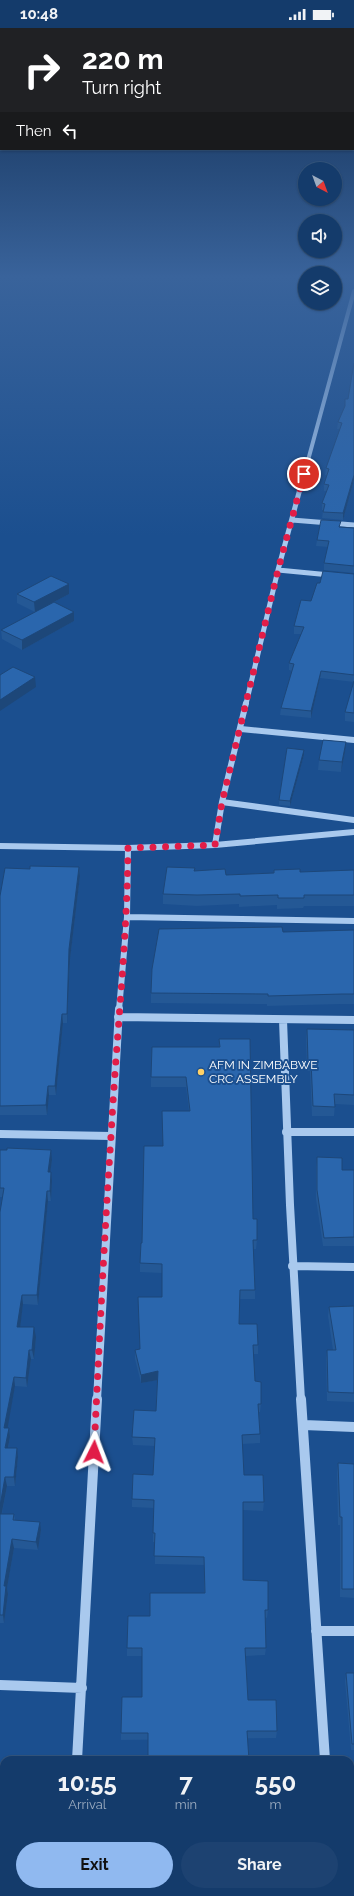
<!DOCTYPE html>
<style>
body{margin:0;font-family:Raleway,sans-serif;background:#1d4271;color:#f1f3f6;height:100vh;display:flex;flex-direction:column;font-size:15px;white-space:nowrap}
*{box-sizing:border-box;margin:0}
p{font-size:13px;color:#9dadc1}
.icon{flex:none;width:22px;height:22px;fill:none;stroke:currentColor;stroke-width:2;stroke-linecap:round;stroke-linejoin:round}
.map{position:relative;flex:1;overflow:hidden}
.side{position:absolute;left:0px;top:1728px;width:354px;height:140px;display:flex;flex-direction:column;background:#143b6b;border-radius:12px 12px 0 0;box-shadow:0 1px 3px #0004,0 0 0 1px #33557e}
.side>*{flex:none}
.guide{position:absolute;left:0px;top:0px;width:354px;height:122px;box-shadow:0 1px 3px #0004,0 0 0 1px #33557e;background:#202124;color:#fff;overflow:hidden}
.needle{width:26px;rotate:139deg}
.tools{position:absolute;left:298px;top:134px;display:grid;gap:8px}
.tools a{display:grid;place-items:center;width:44px;height:44px;border-radius:50%;background:#143b6b;box-shadow:0 1px 3px #0004,0 0 0 1px #33557e;font-size:20px}
.pin{position:absolute;display:grid;place-items:center;width:34px;height:34px;color:#fff;margin:-17px;border:2px solid #fff;border-radius:50%;box-shadow:0 1px 4px #0007}
.me{position:absolute;width:44px;margin:-22px;rotate:3deg;stroke-linejoin:round;filter:drop-shadow(0 0 3px #0008)}
.turn{display:flex;align-items:center;gap:14px;height:84px;padding:0 16px;font-size:18px}
.turn .icon{width:52px;height:52px;stroke-width:2.5}
.turn b{display:block;font-size:28px;line-height:34px}
.then{display:flex;align-items:center;height:38px;padding:0 16px;background:#0003;gap:8px;font-size:15px}
.eta{display:flex;justify-content:space-evenly;align-items:center;height:68px;text-align:center}
.eta b{font-size:24px;font-weight:700;line-height:28px}
.action{display:flex;gap:8px;margin-top:auto;padding:8px 16px}
.action a{flex:1;height:46px;border-radius:24px;background:#90b9f0;color:#111;font-size:16px;font-weight:700;line-height:46px;text-align:center}
.action a+a{background:#1d4271;color:#f1f3f6}
.status{display:flex;justify-content:space-between;align-items:center;height:28px;padding:0 20px;background:#143b6b;direction:ltr}
.status svg{height:11px;fill:currentColor}
.map>svg:first-child{display:block}
</style>
<div class="status"><b>10:48</b><svg viewBox="0 0 49 12"><path d="M0 12V9h3v3zM5 12V6h3v6zM10 12V3h3v9zM15 12V0h3v12zM26 1h20v11H26zM47 4h2v5h-2z"/></svg></div>
<div class="map">
<svg width="354" height="1868" viewBox="0 0 354 1868">
<rect width="100%" height="100%" fill="#1b4f8f"/>
<g fill="none" stroke-linecap="round" stroke-linejoin="round">
<path stroke="#a9c9ee" stroke-width="4" d="M307,436l47,-173"/>
<path stroke="#a9c9ee" stroke-width="5" d="M292,492l62,5
M278,542l52,5
M246,676l32,-134 29,-107"/>
<path stroke="#a9c9ee" stroke-width="6" d="M241,701l113,11
M222,774l132,18
M215,817l7,-43 24,-99
M0,818l128,2 87,-3 139,-13
M127,889l227,4
M119,982l8,-93 1,-69"/>
<path stroke="#a9c9ee" stroke-width="8" d="M118,989l236,3
M283,992l7,185 11,195
M286,1104h68
M0,1106l111,2
M292,1238l62,1
M97,1372l22,-391"/>
<path stroke="#a9c9ee" stroke-width="10" d="M301,1371l24,361
M304,1397l50,2
M316,1603h38
M0,1657l82,3
M77,1732l20,-361
M350,1855h4
M68,1864v4
M334,1864v4"/>
</g>
<path fill="#245895" d="M354,335v117l-11,40 -21,-2 1,-8h-1v-7l5,-12h-3v-7l3,-9h-2l1,-7 14,-39h-3l1,-7 10,-23z
M340,499l14,1v45l-30,-3v-7l4,-16 -12,-1 1,-6z
M354,546v148l-9,-1v-9l9,-30 -34,-4 -9,40 -31,-3 1,-7 11,-37 -3,-1v-7l12,-29h-7v-8l17,-25 9,-18z
M17,566h52l-15,8 20,10v9l-52,29 -20,-11 -1,-9 34,-18 -18,-9z
M304,722v5l-14,51 -11,-1v-5z
M345,724l-4,20 -23,-2 1,-10z
M79,839l1,9 -10,83 -3,64h-4l-7,72h-7l-2,20h-47v-219l30,-27z
M274,842l26,2 54,-2v36h-50l-1,2 -26,1v-4l-38,2v-3l-42,2 -34,-2v-10l32,-23 31,4 47,-2z
M354,902v74h-13l-74,2v-2l-116,-1v-10l132,-61z
M307,1001l47,1v75l-19,-1 -1,12h-22l-2,-45h-3l-1,-32z
M219,1011l34,180 4,21 -1,9h-3l2,41v9h-15l-1,25 19,21v9h-5l2,27 6,23 -1,8h-1l1,22v9l-18,1 2,31 20,27 -1,9 -20,-1v70l25,30 -1,8 -2,-1 1,31 -1,7 -19,1 2,44 29,31 -1,7 -155,2v-7l21,-36v-41h-15v-8l23,-32 54,-23v-28l-49,-1v-22h-2v-9l1,-25 -22,-1v-8l21,-24 1,-29 -21,-1 -1,-8 24,-26 1,-31 -16,3 -6,-24v-9l5,-1 22,-52v-24l-22,-1v-9l2,-20 21,-97 26,-35 -3,-24h-35v-10l68,-30z
M0,1122l52,10 -2,12h1l1,9 -1,20h-3l-10,104 -15,-1 -3,23 16,10 -2,22h-3l-4,28 -12,-1 -8,42h2l1,9 -2,11 10,9 -3,29h-8l-5,28h12l1,6 26,10 -3,20 -24,-2 -7,40 1,6 -4,29h-4v-411l2,-15h-2z
M317,1129l25,13h12v76h-31l-7,-47v-33z
M354,1278v96l-27,-1 -1,-42 1,-9h6l-5,-34 1,-9z
M338,1435l16,1v134l-14,-1v-72h-2l-1,-53z
M346,1645h8v77h-3l-6,-69z"/>
<path fill="#1d4779" d="M354,447v5l-11,40v-7z
M69,556v10l-34,18 -1,-10z
M74,584v9l-52,29v-10z
M321,643l-1,7 -9,40v-7z
M35,649l1,10 -36,24v-11z
M346,714l-1,10 -4,20 1,-10z
M304,722v5l-14,51v-5z
M79,839l1,9 -10,83 -3,64v-9l2,-65z
M62,986l1,9 -7,72 -1,-9z
M48,1058l1,9 -2,20 -1,-10z
M51,1122l1,10 -3,21 -1,-9z
M51,1144l1,9 -1,20 -1,-10z
M47,1163l1,10 -10,104 -1,-10z
M22,1267l1,9 -4,33 -2,-10z
M34,1299l2,10 -2,22 -2,-9z
M29,1322l2,9 -4,28 -1,-9z
M158,1343v9l-17,3v-8z
M14,1349l1,9 -9,51 -2,-9z
M9,1400l1,9 -4,20 -1,-9z
M17,1420l1,9 -3,29 -1,-9z
M5,1449l2,9 -7,36v-16z
M40,1494l1,8 -3,20 -2,-8z
M12,1511l2,9 -7,40 1,6 -4,29 -1,-8 1,-29z"/>
<path fill="#2a66ad" stroke="#1d4779" d="M354,335v112l-11,38 -20,-1 2,-8 -3,-1 7,-18 -5,-1 5,-15 -3,-1 16,-45 -4,-1 7,-16v-7h3z
M321,492l20,1 -2,6 15,1v38l-30,-3 5,-22 -12,-1z
M323,543l31,3v101l-33,-4 -10,40 -30,-3 13,-44 -5,-1 15,-36 -10,-1 7,-26 10,1 6,-18h3z
M51,548l18,8 -35,18 -17,-8z
M54,574l20,10 -52,28 -21,-10z
M13,639l22,10 -35,23v-25z
M354,653v32l-9,-1z
M323,712l23,2 -4,20 -23,-2z
M287,720l17,2 -14,51 -11,-1z
M30,838l49,1 -10,82 -2,65h-5l-7,72h-7l-2,19 -46,1v-210l5,-28 25,1z
M167,839l28,1 -1,3 31,-2 1,6 48,-2v-3l26,-1v3l54,-2v25h-50v3h-26v-3l-38,1v-2l-43,1 -34,-1z
M282,899l1,5 71,-2v64h-12l-74,2v-2l-117,-1 1,-24 7,-40z
M307,1001l47,1v65l-20,-1 1,13 -22,-1 -2,-45h-3z
M219,1011h31l3,180h4v21h-4l2,50h-15l-1,34h18l1,21h-5l2,36 6,1v22h-3l2,30 -18,1 2,40h19l1,27h-21v78l25,1v29h-3l1,38h-21l3,52h28l1,31h-30l2,29h-101v-27h-27l1,-36h20v-49h-15l1,-32h22v-23h55l-1,-36 -50,-1 1,-23h-2l1,-33 -22,-1 1,-25 20,1 2,-37 -23,-1 2,-27 22,1 2,-40 -17,4 -6,-25 5,-1 -2,-52h24v-33l-22,-1 1,-20h1l2,-97h19l-1,-35h28l-4,-34h-35l1,-30h68z
M7,1120l44,2 -3,22h3l-1,19h-3l-10,104h-15l-5,32h17l-2,23h-3l-3,28 -12,-1 -10,51h5l-4,20h12l-3,29h-9l-5,29v-294l4,-24h-4v-38h7z
M317,1129l25,1v12h12v67l-30,1 -7,-48z
M354,1278v87l-26,-1 -1,-42h9l-7,-43z
M338,1435l16,1v125h-12v-72h-2z
M0,1486h14l-1,6 27,2 -4,20 -24,-3 -8,47h2l-3,29h-3z
M346,1645h8v71h-2z
M115,1864h133v4h-134z"/>
<linearGradient id="sky" x2="0" y2="1"><stop stop-color="#0f2b4f"/><stop offset="0.49" stop-color="#39639b"/><stop offset="1" stop-color="#39639b" stop-opacity="0"/></linearGradient>
<rect width="354" height="508" fill="url(#sky)"/>
<g fill="none" stroke-linecap="round" stroke-linejoin="round">
<path stroke="#e11d48" stroke-width="7" stroke-dasharray="0 12.6" d="M94,1424c5,-105 10,-211 17,-316 5,-96 16,-191 17,-288l87,-3 7,-43 56,-232 26,-96"/>
</g>
<circle fill="#ffd166" stroke="#1b4f8f" stroke-width="1.5" cx="201" cy="1044" r="4"/>
<g text-anchor="middle" dominant-baseline="central" stroke-width="4" stroke-linejoin="round" paint-order="stroke">
<g font-size="12" fill="#fff" stroke="#1b4f8f" text-anchor="start">
<text x="209" y="1037">AFM IN ZIMBABWE<tspan x="209" dy="14">CRC ASSEMBLY</tspan></text>
</g>
</g>
</svg>
<div class="tools">
<a><svg class="needle" viewBox="-14 -14 28 28"><path d="M0-13l5 13h-10z" fill="#e53935"/><path d="M0 13l5-13h-10z" fill="#9dadc1"/></svg></a>
<a><svg class="icon" aria-label="sound" viewBox="0 0 24 24"><path d="M4 9h4l5-4v14l-5-4H4zM17 9q2 3 0 6"/></svg></a>
<a><svg class="icon" aria-label="layers" viewBox="0 0 24 24"><path d="M12 4l9 5-9 5-9-5zM3 14l9 5 9-5"/></svg></a>
</div>
<div class="pin" style="left:304px;top:446px;background:#d93025"><svg class="icon" aria-label="arrive" viewBox="0 0 24 24"><path d="M6 21V4h12l-3 4 3 4H6"/></svg></div>
<svg class="me" style="left:94px;top:1424px" viewBox="-20 -20 40 40"><path d="M0-17L14 15 0 8-14 15z" fill="#e11d48" stroke="#fff" stroke-width="4"/></svg>
<div class="guide">
<div class="turn"><svg class="icon" aria-label="right" viewBox="0 0 24 24"><path d="M7 20v-9h11M14 6l5 5-5 5"/></svg><div><b>220 m</b>Turn right</div></div>
<div class="then">Then<svg class="icon" aria-label="left" viewBox="0 0 24 24"><path d="M17 20v-9H6M10 6l-5 5 5 5"/></svg></div>
</div>
<section class="side">
<div class="eta">
<div><b>10:55</b><p>Arrival</p></div>
<div><b>7</b><p>min</p></div>
<div><b>550</b><p>m</p></div>
</div>
<div class="action"><a>Exit</a><a>Share</a></div>
</section>
</div>
